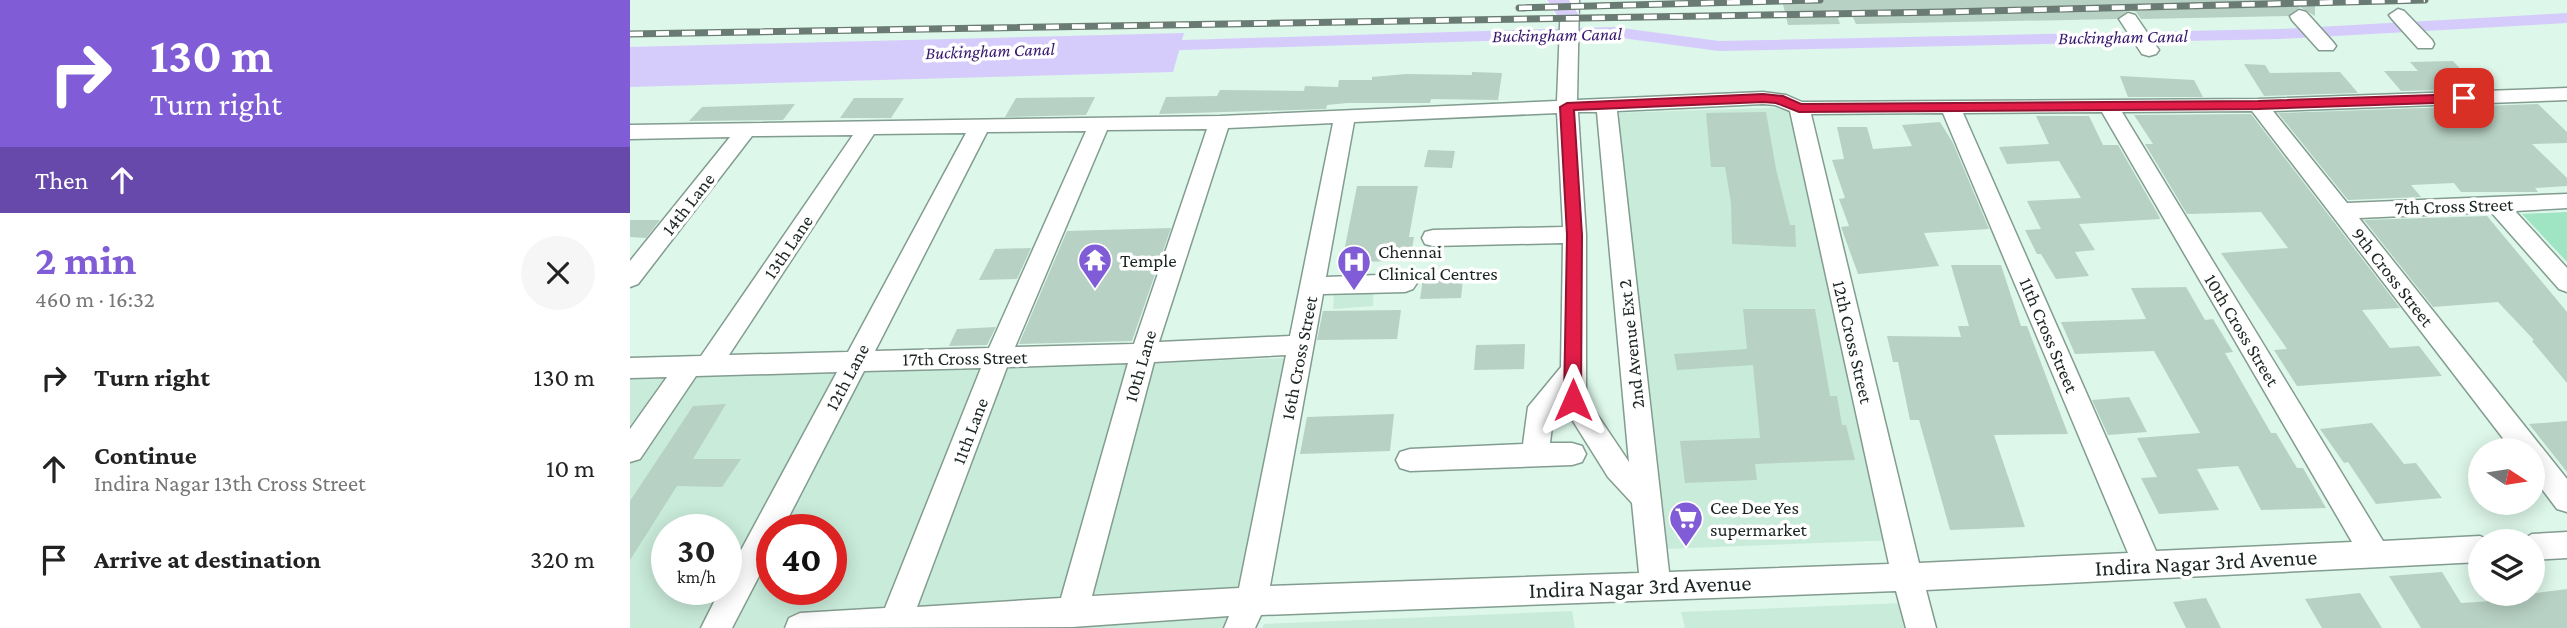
<!DOCTYPE html>
<meta charset="utf-8">
<style>
body{margin:0;font-family:"Crimson Pro",serif;background:#f6f6f6;color:#222;height:100vh;display:flex;flex-direction:column;font-size:26px;white-space:nowrap}
*{box-sizing:border-box;margin:0}
p{font-size:23px;color:#767676}
.icon{flex:none;width:38px;height:38px;fill:none;stroke:currentColor;stroke-width:2;stroke-linecap:round;stroke-linejoin:round}
.map{position:relative;flex:1;overflow:hidden}
.drawer{display:flex;flex-direction:column;background:#fff;width:630px}
.drawer>*{flex:none}
.banner{background:#805cd6;color:#fff;overflow:hidden}
.needle{width:46px;rotate:102deg}
.buttons{position:absolute;left:1838px;top:438px;display:grid;gap:14px}
.buttons a{display:grid;place-items:center;width:77px;height:77px;border-radius:50%;background:#fff;box-shadow:0 4px 18px #0003;font-size:35px}
.speed{position:absolute;left:21px;top:514px;display:flex;gap:14px;font-size:35px;font-weight:700;text-align:center}
.speed>*{display:grid;place-content:center;width:91px;height:91px;border-radius:50%;background:#fff;box-shadow:0 4px 18px #0003;line-height:1}
.speed small{font-size:18px;font-weight:400}
.speed .limit{border:10px solid #d22;background:#fff;color:#111}
.pin{position:absolute;display:grid;place-items:center;width:60px;height:60px;color:#fff;margin:-30px;border-radius:14px;box-shadow:0 4px 10px #0006}
.me{position:absolute;width:77px;margin:-38px;rotate:0deg;stroke-linejoin:round;filter:drop-shadow(0 0 5px #0008)}
.turn{display:flex;align-items:center;gap:24px;height:147px;padding:0 35px;font-size:32px}
.turn .icon{width:91px;height:91px;stroke-width:2.5}
.turn b{display:block;font-size:49px;line-height:60px}
.then{display:flex;align-items:center;height:66px;padding:0 35px;background:#0003;gap:14px;font-size:26px}
.round{display:grid;place-items:center;flex:none;width:74px;height:74px;border-radius:37px;background:#f6f6f6}
.overview{display:flex;align-items:center;justify-content:space-between;height:119px;padding:0 35px}
h1{font-size:42px;font-weight:700;line-height:52px;color:#805cd6}
ul{padding:0;list-style:none}
li{display:flex;align-items:center;gap:21px;height:91px;padding:0 35px}
li div{flex:1}
li b{display:block;font-size:26px}
li em{font-style:normal}
main{display:flex;flex:1;min-height:0}
.map>svg:first-child{display:block}
</style>
<main>
<section class="drawer">
<div class="banner">
<div class="turn"><svg class="icon" aria-label="right" viewBox="0 0 24 24"><path d="M7 20v-9h11M14 6l5 5-5 5"/></svg><div><b>130 m</b>Turn right</div></div>
<div class="then">Then<svg class="icon" aria-label="ahead" viewBox="0 0 24 24"><path d="M12 20V5M6 11l6-6 6 6"/></svg></div>
</div>
<div class="overview"><div><h1>2 min</h1><p>460 m · 16:32</p></div><a class="round"><svg class="icon" aria-label="close" viewBox="0 0 24 24"><path d="M6 6l12 12M18 6L6 18"/></svg></a></div>
<ul>
<li><svg class="icon" aria-label="right" viewBox="0 0 24 24"><path d="M7 20v-9h11M14 6l5 5-5 5"/></svg><div><b>Turn right</b></div><em>130 m</em></li>
<li><svg class="icon" aria-label="ahead" viewBox="0 0 24 24"><path d="M12 20V5M6 11l6-6 6 6"/></svg><div><b>Continue</b><p>Indira Nagar 13th Cross Street</p></div><em>10 m</em></li>
<li><svg class="icon" aria-label="arrive" viewBox="0 0 24 24"><path d="M6 21V4h12l-3 4 3 4H6"/></svg><div><b>Arrive at destination</b></div><em>320 m</em></li>
</ul>
</section>
<div class="map">
<svg width="1937" height="628" viewBox="0 0 1937 628">
<rect width="100%" height="100%" fill="#ddf7ea"/>
<path fill="#c9ebda" fill-rule="evenodd" d="M1162,107l107,433 -237,9 -47,-436z
M744,276l-1,30 -40,3 2,-30z
M511,354l-71,254 -170,10 99,-257z
M368,357l-103,266 -95,5h-170v-261zM37,530h59v60h-59zM142,530h59v60h-59z
M659,358l-41,229 -160,7 62,-231z
M1299,602l5,26h-249l-4,-16z
M611,610l-8,18h-347z
M942,611l3,17h-313l2,-4z"/>
<path fill="#9fe5c4" d="M1937,212v50l-45,-48z"/>
<path fill="#d5ccfc" d="M554,33l-11,39 -543,15v-40z"/>
<g fill="none" stroke-linecap="round" stroke-linejoin="round">
<path fill="#d5ccfc" fill-rule="evenodd" d="M1937,13v10l-287,16 -561,12 -105,-14 -463,14 -9,-5 9,-5 463,-14 105,14 561,-12z"/>
</g>
<path fill="#b7d1c4" d="M1152,0h533v16l-15,-9 -12,9 -147,3 -5,-7 -7,-2 -12,9 -261,5 -5,-11 -13,5 2,6 -52,1z
M1823,61l26,28 -78,2 -17,-20h34l-8,-9z
M1614,64l21,1 5,8 70,-1 18,21 -94,3z
M842,72l30,1 -4,27 -67,-1 -1,4h-83l-20,2 -1,4 -167,5 7,-17 51,-1 3,-6 84,1 1,-5 33,1 1,-7h33v-3l34,-3 66,1z
M1490,76l74,4 9,17h-75z
M465,97l-9,18 -81,2 11,-19z
M224,98h50l-13,20h-51z
M165,104l-12,16 -94,1 13,-14z
M1908,104l29,28v11l-35,1 35,34v8l-32,2 3,4h-77l-7,-9 -43,2 10,12 -73,3 -70,-87z
M1136,112l10,57 14,56h5l1,22 -64,-3 -1,-41 -6,-36h-14l-5,-54z
M1621,114l149,194 -38,2 28,38 29,-2 23,30 -145,10 -23,-36 13,-1 -66,-96 67,-5 -27,-36 -74,2 -42,-70h8l-19,-29z
M1406,116h53l14,29h15l41,71 1,3 -81,5 16,26 -20,2 14,24 -33,3 -15,-25h-4l-12,-24 16,-1 -14,-28 54,-3 -22,-37 -52,3 -8,-17 50,-3z
M1310,122l13,21 36,86 -65,4 15,33 -81,8 -17,-47 8,-1 -10,-27 6,-1 -13,-38 12,-1 -7,-32h30l6,22 39,-3 -10,-21z
M798,150l27,1 -3,17 -28,-1z
M727,186h61l-9,51h5l-4,24 -68,1z
M1857,216l80,96v71l-35,-42 2,-1 -36,-38 -65,5 -69,-87z
M0,220h30l-14,18 -16,-1z
M541,228l-39,113 -113,3 48,-113z
M401,248l-14,31 -38,1 16,-31z
M1321,265h50l20,61h6l41,108 -74,1 31,92 -75,3 -31,-110h-9l-12,-58h-5l-6,-26 74,1 -3,-11h11z
M793,279h40l-2,19 -41,1z
M1556,287l19,33 8,-1 20,33 -8,1 46,80h5l21,35h6l23,40 -65,2 -23,-44 -41,3 22,41 -60,4 -18,-36 16,-1 -20,-39 63,-5 -46,-82 -79,3 -14,-32 85,-3 -15,-31z
M1113,309h72l15,87h7l5,29h4l9,35 -100,4 2,16 -72,3 -5,-42 80,-3 -7,-73 -76,5 -3,-16 73,-5z
M771,310l-4,29 -80,1 6,-29z
M366,327l-9,18 -38,1 8,-17z
M895,344l-1,25 -50,1 2,-25z
M1499,397l18,35 -39,3 -16,-35z
M96,404l-33,55h48l-19,28 -45,-1 -47,74v-59l63,-95z
M764,414l-4,37 -90,3 7,-37z
M1937,421v51l-38,-48z
M1742,423l32,41 12,-1 26,35 -66,6 -28,-42 -4,1 -24,-34z
M1812,572l19,31 64,-4 -3,-4 45,-6v39h-146l-32,-52z
M1730,593l22,35h-60l-17,-29z
M1576,598l15,30h-35l-13,-26z"/>
<g fill="none" stroke-linecap="round" stroke-linejoin="round">
<g stroke="#839c90" stroke-width="3">
<path id="minor" d="M931,0h18l-2,100 186,-8 23,3 16,7 456,-3 309,-11v12l-294,11 74,92 220,-9v14l-52,3 52,57v24l-8,-3 -68,-77 -132,6 208,261v33l-10,-3 -25,-33v-26h-20l-260,-339 -130,1 261,429 97,-5 11,5h-11v21l-554,28 10,38h-30l-10,-37 -635,24 -6,13h-31l5,-12 -157,11 -287,1 4,-10 11,-5 85,-5 96,-240 -117,3 -82,159h-10v21l-40,77h-31l19,-38h6v-12l111,-206 -141,4 -56,83 -10,3v-33l37,-52 -37,1v-20l71,-2 152,-221 -101,1 -114,148 -8,3v-26l100,-124 -100,2v-14l590,-9 337,-15zM1133,104l12,1 15,6 99,453 -220,8 -52,-461zM948,112h19l32,350 -43,-64v-163zM1472,112l250,430 -196,9 -193,-438zM927,113l6,114 -130,3 -8,2 -3,6 3,6 8,2 130,-3 -2,124 -33,40 -5,37 -113,5 -10,3 -4,8 4,8 10,3 162,-6 10,-3 4,-8 -4,-8 -10,-3h-22l4,-33 7,-8 47,75 24,26 7,70 -369,13 53,-292 82,-2 8,-3 4,-6 -4,-6 -8,-3 -79,3 28,-155zM1313,113l185,440 -209,10 -108,-449zM703,123l-43,213 -131,6 69,-214zM577,129l-73,215 -119,3 92,-217zM456,131l-97,217 -114,3 112,-219zM336,133l-118,219 -119,3 145,-221zM656,355l-47,233 -147,8 62,-234zM498,363l-67,235 -144,9 90,-240z
M1768,9l6,2 28,29 2,4 -2,4h-14l-26,-29 -3,-4z
M1669,10l7,2 27,30 3,4 -3,4h-14l-27,-30 -2,-4z
M1498,13l7,2 24,35 -3,4 -7,2 -7,-2 -23,-35z
M1937,532v26l-35,2v-19h-12l12,-7z"/>
</g>
<g stroke="#fff" stroke-width="2">
<path id="major" d="M917,0h22l10,15 -3,5h-16z"/>
</g>
<use href="#minor" fill="#fff" fill-rule="evenodd"/>
<use href="#major" fill="#d9d0fa" fill-rule="evenodd"/>
<g stroke="#6a7b73" stroke-width="7">
<path id="rail" d="M889,8l301,-8
M0,34l1315,-22 480,-12"/>
</g>
<use href="#rail" stroke="#fff" stroke-width="4.5" stroke-dasharray="13" stroke-linecap="butt"/>
</g>
<path fill="#e11d48" stroke="#92132f" stroke-width="2" d="M1133,94l20,2 18,8 457,-3 206,-7 7,4 -7,4 -206,7 -459,3 -23,-9 -13,-1 -189,8 8,125 -1,165 -2,5h-12l-3,-5 3,-165 -7,-128 7,-4z"/>
<defs>
<g id="temple-pin" transform="scale(1.75)"><path d="M0 17L-7.5 6A9.5 9.5 0 1 1 7.5 6Z" fill="#805cd6" stroke="#fff"/><path d="M0-6L5-2H3V0L6.5 2.5H4V6H1.5V3h-3V6H-4V2.5H-6.5L-3 0V-2H-5Z" fill="#fff"/></g>
<g id="hospital-pin" transform="scale(1.75)"><path d="M0 17L-7.5 6A9.5 9.5 0 1 1 7.5 6Z" fill="#805cd6" stroke="#fff"/><path d="M-5-5h3v3.5h4V-5h3V5h-3V1.5h-4V5h-3Z" fill="#fff"/></g>
<g id="supermarket-pin" transform="scale(1.75)"><path d="M0 17L-7.5 6A9.5 9.5 0 1 1 7.5 6Z" fill="#805cd6" stroke="#fff"/><path d="M-6-5.5h2.5l.6 2H6L4.5 2H-2.5L-4.4-4H-6ZM-1.5 3.2a1.3 1.3 0 1 0 .1 0ZM3 3.2a1.3 1.3 0 1 0 .1 0Z" fill="#fff"/></g>
</defs>
<g fill-rule="evenodd">
<use href="#temple-pin" x="465" y="260"/>
<use href="#hospital-pin" x="724" y="262"/>
<use href="#supermarket-pin" x="1056" y="518"/>
</g>
<g text-anchor="middle" dominant-baseline="central" stroke-width="7" stroke-linejoin="round" paint-order="stroke">
<g font-size="18" font-style="italic" fill="#36156e" stroke="#fff">
<text transform="translate(927 35) rotate(-1)">Buckingham Canal</text>
<text transform="translate(1493 37) rotate(-1)">Buckingham Canal</text>
<text transform="translate(360 51) rotate(-2)">Buckingham Canal</text>
</g>
<g font-size="19" fill="#1c2621" stroke="#fff">
<text transform="translate(58 204) rotate(-52)">14th Lane</text>
<text transform="translate(1824 206) rotate(-2)">7th Cross Street</text>
<text transform="translate(158 247) rotate(-56)">13th Lane</text>
<text transform="translate(1763 277) rotate(52)">9th Cross Street</text>
<text transform="translate(1612 330) rotate(59)">10th Cross Street</text>
<text transform="translate(1419 335) rotate(67)">11th Cross Street</text>
<text transform="translate(1223 342) rotate(77)">12th Cross Street</text>
<text transform="translate(1001 344) rotate(-96)">2nd Avenue Ext 2</text>
<text transform="translate(335 358) rotate(-1)">17th Cross Street</text>
<text transform="translate(669 358) rotate(-79)">16th Cross Street</text>
<text transform="translate(510 366) rotate(-74)">10th Lane</text>
<text transform="translate(217 377) rotate(-62)">12th Lane</text>
<text transform="translate(340 431) rotate(-69)">11th Lane</text>
</g>
<g font-size="19" fill="#1c2621" stroke="#fff" text-anchor="start">
<text x="748" y="251">Chennai<tspan x="748" dy="22">Clinical Centres</tspan></text>
<text x="490" y="260">Temple</text>
<text x="1080" y="507">Cee Dee Yes<tspan x="1080" dy="22">supermarket</tspan></text>
</g>
<g font-size="23" fill="#1c2621" stroke="#fff">
<text transform="translate(1576 562) rotate(-3)">Indira Nagar 3rd Avenue</text>
<text transform="translate(1010 586) rotate(-2)">Indira Nagar 3rd Avenue</text>
</g>
</g>
</svg>
<div class="buttons">
<a><svg class="needle" viewBox="-14 -14 28 28"><path d="M0-13l5 13h-10z" fill="#e53935"/><path d="M0 13l5-13h-10z" fill="#767676"/></svg></a>
<a><svg class="icon" aria-label="layers" viewBox="0 0 24 24"><path d="M12 4l9 5-9 5-9-5zM3 14l9 5 9-5"/></svg></a>
</div>
<div class="speed"><div>30<small>km/h</small></div><div class="limit">40</div></div>
<div class="pin" style="left:1834px;top:98px;background:#d93025"><svg class="icon" aria-label="arrive" viewBox="0 0 24 24"><path d="M6 21V4h12l-3 4 3 4H6"/></svg></div>
<svg class="me" style="left:943px;top:400px" viewBox="-20 -20 40 40"><path d="M0-17L14 15 0 8-14 15z" fill="#e11d48" stroke="#fff" stroke-width="4"/></svg>
</div>
</main>
